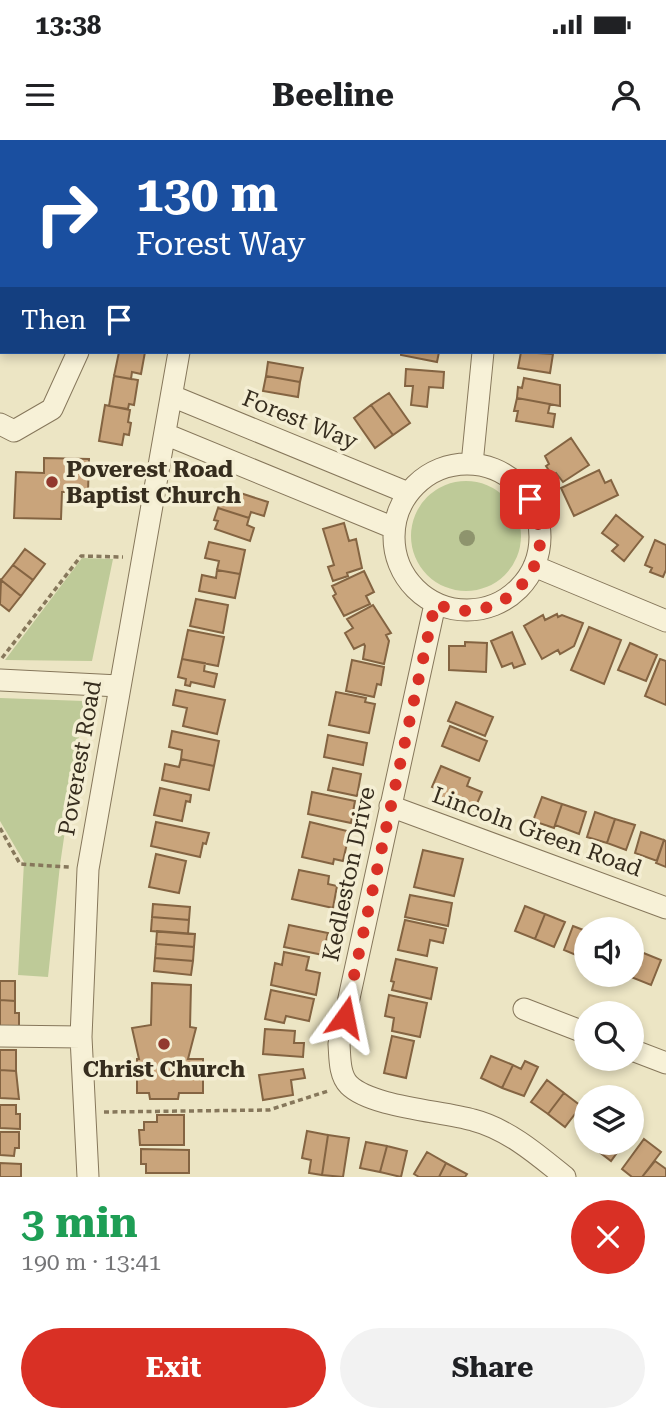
<!DOCTYPE html>
<meta charset="utf-8">
<style>
body{margin:0;font-family:"Roboto Serif",serif;background:#f2f2f2;color:#202124;height:100vh;display:flex;flex-direction:column;font-size:26px;white-space:nowrap}
*{box-sizing:border-box;margin:0}
p{font-size:23px;color:#757577}
.icon{flex:none;width:38px;height:38px;fill:none;stroke:currentColor;stroke-width:2;stroke-linecap:round;stroke-linejoin:round}
.map{position:relative;height:1037px;overflow:hidden}
.sheet{display:flex;flex-direction:column;background:#fff;flex:1}
.sheet>*{flex:none}
.hud{position:absolute;left:0px;top:0px;width:667px;height:214px;box-shadow:0 4px 10px #0003;background:#1a4fa0;color:#fff;overflow:hidden}
.buttons{position:absolute;left:574px;top:777px;display:grid;gap:14px}
.buttons a{display:grid;place-items:center;width:70px;height:70px;border-radius:50%;background:#fff;box-shadow:0 4px 10px #0003;font-size:35px}
.pin{position:absolute;display:grid;place-items:center;width:60px;height:60px;color:#fff;margin:-30px;border-radius:14px;box-shadow:0 4px 10px #0006}
.me{position:absolute;width:77px;margin:-38px;rotate:12deg;stroke-linejoin:round;filter:drop-shadow(0 0 5px #0008)}
.turn{display:flex;align-items:center;gap:24px;height:147px;padding:0 21px;font-size:32px}
.turn .icon{width:91px;height:91px;stroke-width:2.5}
.turn b{display:block;font-size:49px;line-height:60px}
.then{display:flex;align-items:center;height:66px;padding:0 21px;background:#0003;gap:14px;font-size:26px}
.round{display:grid;place-items:center;flex:none;width:74px;height:74px;border-radius:37px;background:#f2f2f2}
.summary{display:flex;align-items:center;justify-content:space-between;height:119px;padding:0 21px}
h1{font-size:42px;font-weight:700;line-height:52px;color:#1e9e55}
.cta{display:flex;gap:14px;margin-top:auto;padding:14px 21px}
.cta a{flex:1;height:80px;border-radius:42px;background:#d93025;color:#fff;font-size:28px;font-weight:700;line-height:80px;text-align:center}
.cta a+a{background:#f2f2f2;color:#202124}
.status{display:flex;justify-content:space-between;align-items:center;height:49px;padding:0 35px;background:#fff;direction:ltr}
.status svg{height:19px;fill:currentColor}
header{display:flex;justify-content:space-between;align-items:center;height:91px;padding:0 21px;background:#fff;font-size:32px;font-weight:700}
.map>svg:first-child{display:block}
</style>
<div class="status"><b>13:38</b><svg viewBox="0 0 49 12"><path d="M0 12V9h3v3zM5 12V6h3v6zM10 12V3h3v9zM15 12V0h3v12zM26 1h20v11H26zM47 4h2v5h-2z"/></svg></div>
<header><svg class="icon" aria-label="menu" viewBox="0 0 24 24"><path d="M4 6h16M4 12h16M4 18h16"/></svg>Beeline<svg class="icon" aria-label="person" viewBox="0 0 24 24"><circle cx="12" cy="8" r="4"/><path d="M4 21q1-7 8-7t8 7"/></svg></header>
<div class="map">
<svg width="666" height="1037" viewBox="0 0 666 1037">
<rect width="100%" height="100%" fill="#ece5c4"/>
<path fill="#beca98" d="M0,0h189l-187,2v133z
M411 396a55 55 0 1 1 110 0a55 55 0 1 1-110 0Z
M82,418l31,1 -21,102 -87,-1z
M0,558l84,3 -24,164 -12,112 -30,-2 6,-113 -24,-41z"/>
<path fill="#c9a47b" stroke="#846442" stroke-width="2" d="M119,212h26l-4,22 -9,-2 -1,7 -17,-3z
M401,212h38l-2,10 -36,-7z
M521,212l32,2 -3,19 -32,-5z
M268,222l35,6 -3,14 -34,-6z
M406,229l38,3 -1,16 -14,-1 -2,20 -16,-2 2,-19h-8z
M114,236l24,4 -4,25 -5,-1 -1,5 -19,-3z
M266,236l34,6 -2,15 -35,-6z
M524,238l36,7v21l-43,-8 1,-11 4,1z
M389,253l21,30 -17,12 -22,-30z
M517,258l33,6 -2,9 7,1 -2,13 -37,-6 2,-10h-4z
M105,265l25,5 -2,12 3,1 -2,12 -5,-1 -2,11 -23,-4z
M371,265l22,30 -18,13 -21,-30z
M571,298l18,27 -26,17 -7,-9 -4,2 -6,-9 3,-2 -4,-8z
M44,318l45,1 -1,33h-26l-1,27 -47,-1 2,-46 28,1z
M599,330l6,13 6,-3 7,15 -44,21 -13,-28z
M228,349l40,13 -4,14 -13,-4 -2,6 -31,-10 4,-12 3,2z
M218,368l31,10 -2,7 7,3 -4,13 -35,-12 3,-8 -4,-1z
M616,375l27,22 -19,24 -12,-10 6,-6 -16,-12z
M344,383l5,18 7,-2 6,29 -15,5 1,3 -15,5 -5,-14 6,-2 -11,-36z
M655,400l11,5v25l-3,7 -13,-5 2,-4 -7,-3z
M209,402l36,8 -5,24 -23,-4 2,-9 -14,-3z
M25,409l20,15 -12,16 -20,-15z
M13,425l20,15 -12,16 -20,-16z
M217,430l23,4 -5,24 -36,-7 3,-16 14,3z
M364,431l10,21 -8,4 4,8 -26,12 -11,-20 3,-2 -4,-8z
M1,440l20,16 -12,15 -9,-7z
M196,459l32,6 -5,28 -33,-7z
M373,465l18,28 -5,2 3,6 -5,23 -21,-5 2,-13 -1,-2 -10,5 -9,-16 8,-5 -6,-9z
M557,474l1,3 4,-2 21,8 -9,23 -14,8 -2,-4 -16,9 -18,-33 19,-11 2,5z
M589,487l32,13 -17,44 -33,-14z
M188,490l36,7 -6,29 -36,-7z
M512,492l13,32 -11,4 -2,-5 -10,4 -11,-26z
M465,502l22,1 -1,29 -37,-2v-24h16z
M630,503l27,12 -11,26 -28,-11z
M182,519l23,4 -1,8 13,3 -3,13 -23,-5 -1,4 -5,-1 1,-6 -8,-2z
M660,519l6,2v44l-21,-9z
M352,520l32,7 -3,18 -4,-1 -3,13 -28,-6z
M176,550l49,10 -8,34 -34,-8 4,-18 -14,-3z
M336,552l30,6 -1,4 10,2 -6,29 -40,-8z
M456,562l37,15 -8,19 -37,-15z
M450,586l37,15 -8,20 -37,-15z
M172,591l47,10 -5,25 -33,-7 1,-9 -13,-3z
M328,595l39,8 -4,22 -39,-8z
M181,619l33,7 -5,24 -47,-10 3,-16 14,3z
M441,626l29,12 -3,8 15,6 -9,21 -36,-14 4,-9 -9,-3z
M333,628l28,6 -4,22 -29,-6z
M160,648l31,7 -1,7 -4,-1 -4,20 -28,-6z
M312,652l43,9 -4,22 -43,-9z
M542,657l20,7 -8,24 -21,-7z
M562,664l24,8 -7,22 -24,-9z
M595,672l20,7 -8,24 -20,-6z
M615,679l20,6 -9,25 -19,-7z
M156,682l53,11 -3,11 -3,-1 -3,14 -49,-11z
M310,682l37,9 -2,8h3l-5,22 -9,-2 -1,5 -31,-7z
M641,692l23,8 -7,21 -22,-8z
M664,700l2,1v26l-10,-4z
M423,710l40,9 -9,37 -40,-9z
M156,714l30,7 -7,32 -30,-6z
M299,730l30,6 -1,8 9,2 -4,22 -41,-9z
M410,755l42,8 -4,23 -43,-9z
M153,764l37,3 -1,13 -37,-3z
M525,766l20,8 -10,25 -20,-8z
M545,774l20,8 -11,25 -19,-8z
M152,777l37,3 -1,14 -37,-3z
M405,780l41,9 -3,14 -13,-3 -3,16 -29,-6z
M289,785l39,8 -5,22 -39,-8z
M573,786l13,5v19l-3,8 -19,-8z
M157,791l38,3 -1,13 -38,-3z
M156,804l38,3 -1,14 -38,-3z
M632,808l9,4 -10,25 -6,-2h7z
M284,812l25,5 -3,13 14,3 -4,22 -45,-10 4,-22 7,2z
M641,812l20,8 -10,25 -20,-8z
M155,818l38,3 -2,14 -37,-4z
M396,819l41,9 -6,31 -39,-9 2,-8 -3,-1z
M0,841h15v20l-15,-1z
M152,843l39,2 -1,42 6,1 -8,31h15v34h-24l-1,6h-28l-1,-6h-12v-34h2l-7,-31 19,-3z
M271,850l43,9 -5,22 -23,-5 -2,7 -19,-4z
M389,855l38,8 -7,34 -28,-6 2,-13 -9,-2z
M0,860l15,1v12h4v15h-19z
M265,889l30,2 -1,12h10l-1,14 -40,-3z
M392,896l22,5 -8,37 -22,-5z
M0,910h16v21l-16,-1z
M491,916l22,9 -11,23 -21,-10z
M525,921l13,6 -14,29 -22,-8 11,-23 8,4z
M303,929l2,9 -14,2 2,15 -30,5 -4,-25z
M0,930l16,1 3,28 -19,-1z
M547,940l17,13 -16,21 -17,-12z
M564,953l17,13 -16,21 -17,-13z
M0,965h16v9h4v15l-20,-1z
M157,975h27v30h-44l-1,-15h5v-8h13z
M307,991l21,4 -6,40 -13,-2 2,-13 -9,-2z
M0,992h19v16h-4l-1,8 -14,-1z
M328,995l21,3 -6,39 -21,-2z
M644,999l17,13 -19,25h-10l-10,-8z
M366,1002l21,4 -7,26 -20,-4z
M598,1003h26l-13,18 -17,-13z
M387,1006l20,5 -6,26 -21,-5z
M141,1009l48,1v23h-43v-9h-5z
M427,1012l19,11 -7,14h-20l-5,-3z
M655,1021l11,8v8h-24z
M0,1023l21,1v13h-21z
M446,1023l21,11 -2,3h-26z"/>
<g fill="none" stroke-linecap="round" stroke-linejoin="round">
<g stroke="#86775b" stroke-width="23">
<path id="minor" d="M216,2v-2
M508,2v-2
M665,85h1
M172,256l236,97
M0,284l14,7 38,-22 26,-57
M165,294l229,94
M472,324l11,-112
M394 397a73 73 0 1 1 146 0a73 73 0 1 1-146 0Z
M534,426l132,55
M435,464l-96,440c1,13 0,31 10,41 22,22 93,26 124,35 35,9 65,35 92,57
M0,540l119,6
M390,666l276,102
M524,869l62,24
M0,896l81,1
M632,910l34,13
M88,1037l-7,-140 7,-168 91,-517"/>
</g>
<path stroke="#86775b" stroke-width="3.5" stroke-dasharray="5 3.5" stroke-linecap="butt" d="M2,518l79,-102 42,1
M0,688l20,36 49,3
M104,972l165,-2 59,-19"/>
<use href="#minor" stroke="#f7f1d7" stroke-width="21"/>
</g>
<circle fill="#8e946d" cx="467" cy="398" r="8"/>
<g fill="none" stroke-linecap="round" stroke-linejoin="round">
<path stroke="#d93025" stroke-width="12" stroke-dasharray="0 21.6" d="M345,877l90,-413c7,2 15,5 22,6 40,6 82,-28 83,-69 0,-16 -5,-28 -10,-42"/>
</g>
<g fill="#92392e" stroke="#f4eed3" stroke-width="2.5">
<circle cx="52" cy="342" r="7"/>
<circle cx="164" cy="904" r="7"/>
</g>
<g text-anchor="middle" dominant-baseline="central" stroke-width="7" stroke-linejoin="round" paint-order="stroke">
<g font-size="23" fill="#362d1e" stroke="#f4eed3">
<text transform="translate(300 280) rotate(22)">Forest Way</text>
<text transform="translate(80 618) rotate(-80)">Poverest Road</text>
<text transform="translate(537 692) rotate(20)">Lincoln Green Road</text>
<text transform="translate(349 734) rotate(-78)">Kedleston Drive</text>
</g>
<g font-size="23" font-weight="bold" fill="#362d1e" stroke="#f4eed3" text-anchor="start">
<text x="66" y="329">Poverest Road<tspan x="66" dy="26">Baptist Church</tspan></text>
<text x="164" y="929" text-anchor="middle">Christ Church</text>
</g>
</g>
</svg>
<div class="buttons">
<a><svg class="icon" aria-label="sound" viewBox="0 0 24 24"><path d="M4 9h4l5-4v14l-5-4H4zM17 9q2 3 0 6"/></svg></a>
<a><svg class="icon" aria-label="search" viewBox="0 0 24 24"><circle cx="10" cy="10" r="6"/><path d="M15 15l6 6"/></svg></a>
<a><svg class="icon" aria-label="layers" viewBox="0 0 24 24"><path d="M12 4l9 5-9 5-9-5zM3 14l9 5 9-5"/></svg></a>
</div>
<div class="pin" style="left:530px;top:359px;background:#d93025"><svg class="icon" aria-label="arrive" viewBox="0 0 24 24"><path d="M6 21V4h12l-3 4 3 4H6"/></svg></div>
<svg class="me" style="left:345px;top:877px" viewBox="-20 -20 40 40"><path d="M0-17L14 15 0 8-14 15z" fill="#d93025" stroke="#fff" stroke-width="4"/></svg>
<div class="hud">
<div class="turn"><svg class="icon" aria-label="right" viewBox="0 0 24 24"><path d="M7 20v-9h11M14 6l5 5-5 5"/></svg><div><b>130 m</b>Forest Way</div></div>
<div class="then">Then<svg class="icon" aria-label="arrive" viewBox="0 0 24 24"><path d="M6 21V4h12l-3 4 3 4H6"/></svg></div>
</div>
</div>
<section class="sheet">
<div class="summary"><div><h1>3 min</h1><p>190 m · 13:41</p></div><a class="round" style="background:#d93025;color:#fff"><svg class="icon" aria-label="close" viewBox="0 0 24 24"><path d="M6 6l12 12M18 6L6 18"/></svg></a></div>
<div class="cta"><a>Exit</a><a>Share</a></div>
</section>
